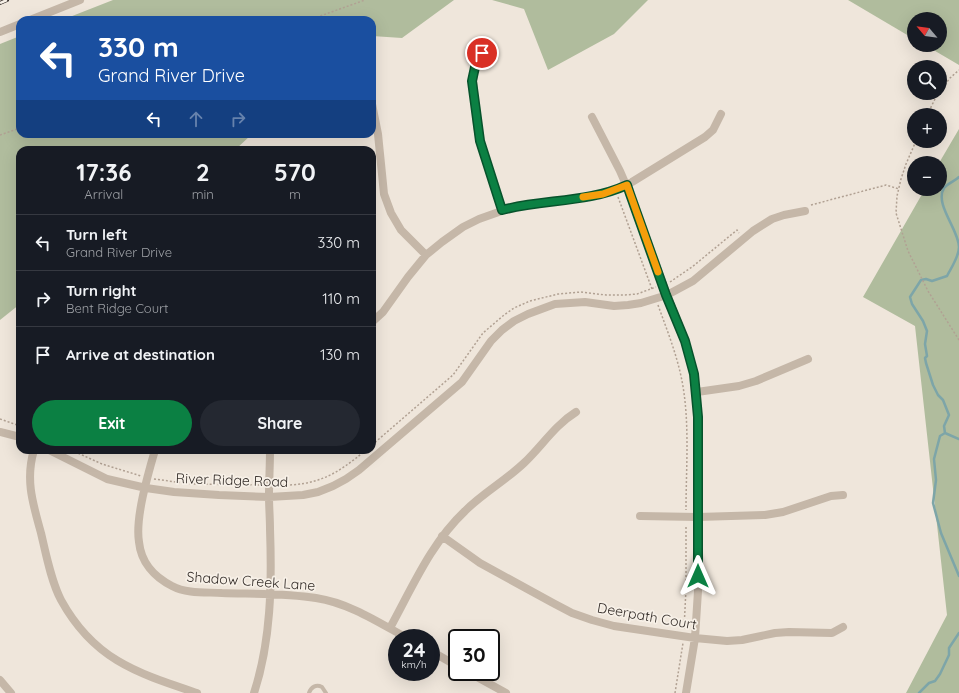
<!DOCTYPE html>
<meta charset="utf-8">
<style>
body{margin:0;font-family:Quicksand,sans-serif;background:#242831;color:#f1f3f6;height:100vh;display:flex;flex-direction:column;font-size:15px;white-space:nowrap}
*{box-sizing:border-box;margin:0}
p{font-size:13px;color:#9ea1a6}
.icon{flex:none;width:22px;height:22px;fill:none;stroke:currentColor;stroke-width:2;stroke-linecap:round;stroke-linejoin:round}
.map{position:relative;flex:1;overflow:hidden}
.side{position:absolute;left:16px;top:146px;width:360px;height:308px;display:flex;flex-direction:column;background:#171b24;border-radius:12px;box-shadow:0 4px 16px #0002}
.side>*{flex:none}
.guide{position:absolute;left:16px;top:16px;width:360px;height:122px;border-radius:12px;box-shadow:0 4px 16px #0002;background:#1a4fa0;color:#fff;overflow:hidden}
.needle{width:26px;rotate:299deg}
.fabs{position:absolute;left:907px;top:12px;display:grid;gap:8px}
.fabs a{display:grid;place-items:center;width:40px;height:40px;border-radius:50%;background:#171b24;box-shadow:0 4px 16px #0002;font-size:20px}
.speed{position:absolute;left:388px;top:629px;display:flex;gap:8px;font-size:20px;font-weight:700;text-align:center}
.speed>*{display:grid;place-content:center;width:52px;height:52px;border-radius:50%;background:#171b24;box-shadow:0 4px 16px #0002;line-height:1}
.speed small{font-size:10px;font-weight:400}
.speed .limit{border:2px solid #111;border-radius:6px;background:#fff;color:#111}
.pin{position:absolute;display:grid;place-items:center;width:34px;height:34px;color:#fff;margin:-17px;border:2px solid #fff;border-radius:50%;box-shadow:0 1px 4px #0007}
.me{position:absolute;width:44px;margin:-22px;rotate:0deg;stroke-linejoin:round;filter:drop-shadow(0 0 3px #0008)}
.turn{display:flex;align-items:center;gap:14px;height:84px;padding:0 16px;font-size:18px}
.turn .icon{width:52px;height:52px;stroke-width:2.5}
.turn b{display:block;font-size:28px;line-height:34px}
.lanes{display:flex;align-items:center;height:38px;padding:0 16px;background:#0003;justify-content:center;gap:20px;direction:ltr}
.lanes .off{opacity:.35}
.eta{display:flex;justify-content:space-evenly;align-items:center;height:68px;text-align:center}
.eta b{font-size:24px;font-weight:700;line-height:28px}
.cta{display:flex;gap:8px;margin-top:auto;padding:8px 16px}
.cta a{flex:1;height:46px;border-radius:24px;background:#0b8043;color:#fff;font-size:16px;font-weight:700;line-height:46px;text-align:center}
.cta a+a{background:#242831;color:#f1f3f6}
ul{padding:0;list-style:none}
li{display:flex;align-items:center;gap:12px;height:56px;padding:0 16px;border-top:1px solid #363941}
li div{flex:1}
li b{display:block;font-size:15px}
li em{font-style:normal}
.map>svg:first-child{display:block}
</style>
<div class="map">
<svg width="959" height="693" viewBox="0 0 959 693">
<rect width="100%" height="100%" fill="#efe6db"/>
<path fill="#b0bc9d" d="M113,0h341l-52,38 -30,-2v-16h-310z
M492,0h156l-34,34 -66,36 -24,-61z
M848,0h111v65l-34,-20h15v-26h-26v20z
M20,36v98h232l-17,16h-215v154l-20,16v-276z
M959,129v564h-53l41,-78 -32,-289 -52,-29 62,-108h15l-1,-26z"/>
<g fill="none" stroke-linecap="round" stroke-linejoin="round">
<path stroke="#7da5a8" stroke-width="2.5" d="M945,433l-1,-7 5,-11 -6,-15 -5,-5 -5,-10 -7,-22 -1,-5 2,-2 -2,-12 2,-13 -4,-10 -11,-17 -2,-7 11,-17 5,-1 6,2 15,-5c4,-8 12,-19 12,-29 0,-17 -25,-43 -15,-59 4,-5 11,-7 15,-11
M945,433l-5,3 -6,23 2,21 -3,23 8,30 18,43
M945,433l14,6
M919,693l10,-10 6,-2 5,-7 9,-19v-7l10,-15"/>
<path stroke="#b1a193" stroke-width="1.5" stroke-dasharray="2 2" stroke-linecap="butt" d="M309,20l56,-20
M940,91l10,-13 9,-8
M927,115l11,-22
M0,135l20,-7
M916,141l-10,23 -5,15 -4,17 -1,17 12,38 20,40 31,49
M618,197l34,92
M811,205l75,-20 13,4
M670,282l22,-15 45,-37 2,3
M658,305c9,25 19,50 24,76 8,41 4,87 4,129
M0,419l20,7
M372,445l81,-70 30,-42 21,-18 10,-7 16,-7 28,-7 23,-2 25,3h19l12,-1 19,-7
M71,450l31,14 39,12
M154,479l37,5 71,1
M278,485c39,1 58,-10 88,-35
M684,629l2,-40v-64
M675,693l8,-50"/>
<path stroke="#c5b7a8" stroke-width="4" d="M309,693c2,-6 7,-9 13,-6l4,6"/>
<path stroke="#c5b7a8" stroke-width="8" d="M30,20l50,-20
M0,32l20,-8
M482,53l-7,14 -2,14 4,45 3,15 22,69
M372,104l6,30 6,60 7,19 10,17 25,25
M592,117l28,54 10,23 37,101 18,46 9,33 4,43v174l-3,47 -9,55
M372,322l11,-10 25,-35 18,-22 16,-13 21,-15 16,-8 37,-13 72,-9 29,-8 15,-7 73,-45 8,-7 8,-16
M697,392l42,-6 17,-5 52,-22
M0,432l20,5
M34,450c-9,30 -1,54 7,83 5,21 10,48 20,67 33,60 76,73 136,93
M49,450l58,29 39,9 28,4 45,3 50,2 34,-2 15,-3 15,-6 13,-7 13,-9 103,-88 29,-41 11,-11 12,-9 14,-7 27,-10 30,-2 29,4 14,-1 13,-2 26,-8 26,-14 60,-50 19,-12 12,-4 21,-4
M155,450c-7,24 -20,68 -16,92 2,20 15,35 33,44 15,8 34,6 50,7 31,1 63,0 94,5 33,5 62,24 91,40
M640,516l58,1 67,-2 18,-3 48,-16 12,-1
M442,536l38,27 73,40 19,10 20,7 22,6 81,12 32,3 15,-1 33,-7 14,-1 43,1 11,-6
M390,628c22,-40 41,-85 75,-117 18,-18 40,-30 59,-48 18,-17 31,-38 52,-51
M431,651l26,15
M468,672l38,21
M0,680l11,13
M254,693c17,-52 18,-109 16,-164 0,-11 -1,-22 -1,-33 0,-15 1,-31 1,-46"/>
<g stroke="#332c28" stroke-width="4">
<path id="rail" d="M0,3l7,-3"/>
</g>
<use href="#rail" stroke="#f7f0e7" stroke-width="2.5" stroke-dasharray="8" stroke-linecap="butt"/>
</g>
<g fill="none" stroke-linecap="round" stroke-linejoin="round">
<g stroke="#07532c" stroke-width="10">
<path id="route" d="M482,53l-7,14 -3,14 8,60 22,69c41,-11 86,-7 125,-25l3,9 36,101 19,46 9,33 4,43v159"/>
</g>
<use href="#route" stroke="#0b8043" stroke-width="7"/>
<path stroke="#f59e0b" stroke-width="7" d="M583,197l20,-3 24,-9 31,87"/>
</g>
<g text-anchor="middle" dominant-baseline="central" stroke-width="3.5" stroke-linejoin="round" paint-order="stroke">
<g font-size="14" fill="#332c28" stroke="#f7f0e7">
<text transform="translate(232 480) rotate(2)">River Ridge Road</text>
<text transform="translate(251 581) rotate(4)">Shadow Creek Lane</text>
<text transform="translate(647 616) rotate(10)">Deerpath Court</text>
</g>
</g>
</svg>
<div class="fabs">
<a><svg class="needle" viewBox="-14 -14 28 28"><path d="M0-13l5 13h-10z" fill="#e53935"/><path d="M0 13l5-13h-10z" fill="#9ea1a6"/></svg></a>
<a><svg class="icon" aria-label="search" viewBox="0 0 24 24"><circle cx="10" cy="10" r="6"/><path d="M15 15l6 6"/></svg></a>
<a>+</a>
<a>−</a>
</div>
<div class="speed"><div>24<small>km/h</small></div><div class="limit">30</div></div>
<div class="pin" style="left:482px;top:53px;background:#d93025"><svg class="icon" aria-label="arrive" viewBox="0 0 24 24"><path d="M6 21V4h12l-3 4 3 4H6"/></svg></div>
<svg class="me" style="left:698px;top:576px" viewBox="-20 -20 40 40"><path d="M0-17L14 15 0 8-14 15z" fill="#0b8043" stroke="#fff" stroke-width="4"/></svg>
<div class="guide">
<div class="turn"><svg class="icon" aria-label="left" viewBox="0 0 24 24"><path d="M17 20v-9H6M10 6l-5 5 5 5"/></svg><div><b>330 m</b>Grand River Drive</div></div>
<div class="lanes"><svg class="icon" aria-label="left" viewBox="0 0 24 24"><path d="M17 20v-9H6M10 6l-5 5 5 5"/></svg><svg class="icon off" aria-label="ahead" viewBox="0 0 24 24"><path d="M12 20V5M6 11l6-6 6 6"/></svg><svg class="icon off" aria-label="right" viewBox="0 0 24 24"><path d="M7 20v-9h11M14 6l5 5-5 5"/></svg></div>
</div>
<section class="side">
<div class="eta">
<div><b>17:36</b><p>Arrival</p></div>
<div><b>2</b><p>min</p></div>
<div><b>570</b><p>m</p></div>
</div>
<ul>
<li><svg class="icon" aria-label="left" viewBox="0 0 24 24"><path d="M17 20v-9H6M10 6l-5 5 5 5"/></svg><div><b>Turn left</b><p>Grand River Drive</p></div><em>330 m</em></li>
<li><svg class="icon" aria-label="right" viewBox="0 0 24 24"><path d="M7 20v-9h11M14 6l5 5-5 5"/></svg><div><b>Turn right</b><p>Bent Ridge Court</p></div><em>110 m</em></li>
<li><svg class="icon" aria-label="arrive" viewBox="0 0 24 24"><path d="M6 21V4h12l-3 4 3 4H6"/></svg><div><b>Arrive at destination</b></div><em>130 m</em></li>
</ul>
<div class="cta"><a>Exit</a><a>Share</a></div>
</section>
</div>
